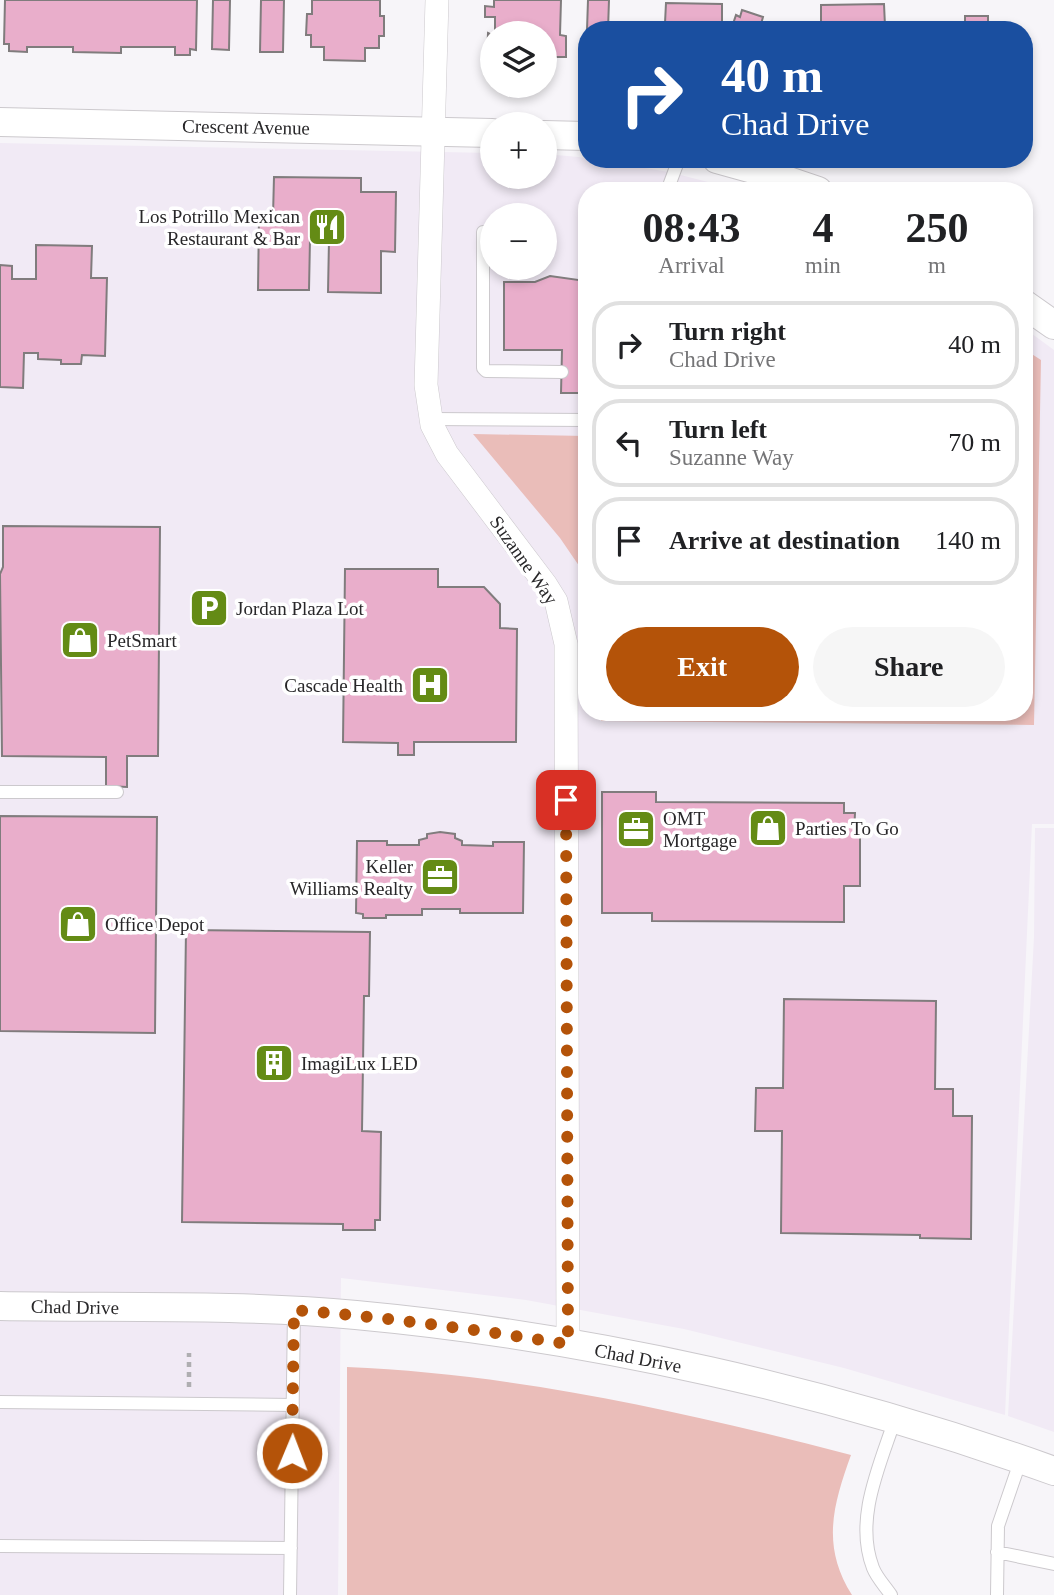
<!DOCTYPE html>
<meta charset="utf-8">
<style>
body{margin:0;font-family:Georgia,serif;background:#f6f6f6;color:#202124;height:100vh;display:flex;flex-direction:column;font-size:26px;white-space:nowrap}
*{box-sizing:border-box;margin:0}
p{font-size:23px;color:#757577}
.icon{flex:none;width:38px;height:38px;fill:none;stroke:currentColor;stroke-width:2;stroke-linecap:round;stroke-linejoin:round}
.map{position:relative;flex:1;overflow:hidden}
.side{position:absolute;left:578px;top:182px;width:455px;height:539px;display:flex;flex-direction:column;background:#fff;border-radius:28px;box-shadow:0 4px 10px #0003}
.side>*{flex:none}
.hud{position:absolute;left:578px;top:21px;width:455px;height:147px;border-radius:28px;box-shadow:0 4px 10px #0003;background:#1a4fa0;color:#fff;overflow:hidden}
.buttons{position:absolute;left:480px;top:21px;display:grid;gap:14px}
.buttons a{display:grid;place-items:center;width:77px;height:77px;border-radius:50%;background:#fff;box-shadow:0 4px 10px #0003;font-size:35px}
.pin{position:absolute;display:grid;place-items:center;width:60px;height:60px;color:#fff;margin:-30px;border-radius:14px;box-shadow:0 4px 10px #0006}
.me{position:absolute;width:77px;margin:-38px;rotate:1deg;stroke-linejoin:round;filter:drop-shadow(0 0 5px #0008)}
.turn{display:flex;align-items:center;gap:24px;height:147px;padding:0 28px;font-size:32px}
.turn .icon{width:91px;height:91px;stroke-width:2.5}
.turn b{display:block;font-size:49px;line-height:60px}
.eta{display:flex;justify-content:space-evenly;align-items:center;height:119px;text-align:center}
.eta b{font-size:42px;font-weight:700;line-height:49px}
.button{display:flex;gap:14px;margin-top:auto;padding:14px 28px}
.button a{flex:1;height:80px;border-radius:42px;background:#b45309;color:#fff;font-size:28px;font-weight:700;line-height:80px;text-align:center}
.button a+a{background:#f6f6f6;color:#202124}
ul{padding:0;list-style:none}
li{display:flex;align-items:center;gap:21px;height:88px;margin:0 14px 10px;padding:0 14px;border:4px solid #e0e0e0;border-radius:28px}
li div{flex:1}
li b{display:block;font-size:26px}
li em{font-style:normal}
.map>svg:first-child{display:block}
</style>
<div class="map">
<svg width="1054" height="1595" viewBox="0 0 1054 1595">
<rect width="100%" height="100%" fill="#f7f5f9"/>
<path fill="#f1eaf5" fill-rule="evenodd" d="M0,143l492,10v24h52v-23l35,3 90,15 74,19h-157v521h438v-384l30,22v474h-22l-27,591 -161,-47 -160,-39 -158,-29 -185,-22 -3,317h-338zM492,215h52v53h-52z
M1035,828h19v604l-46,-16 26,-479z"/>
<path fill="#eabdb9" d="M1024,349l17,11 -7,365 -433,-4 1,-9h422z
M473,434l113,2v140l-26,-38z
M347,1367c170,7 339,45 504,88 -18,50 -30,91 1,140h-505z"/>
<path fill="#e9aecb" stroke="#807c7d" stroke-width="2" d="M5,0h192l-1,50 -6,-1v6h-15v-8h-54v6l-48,-1v-5h-46v5l-18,-1v-7h-5z
M213,0h17l-1,50 -17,-1z
M261,0h23l-1,52h-23z
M312,0h68v16h4v20h-5v12h-14v13l-41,-1v-13h-13v-12h-5l1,-21h5z
M494,0h67l-1,35 6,1v21h-13v4h-9v-28h-49v-16h-10v-11l9,1z
M588,0h21l-1,30h-21z
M666,3l56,1v20l-57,-1z
M884,4l1,22 -64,1v-22z
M742,10l21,7 -2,7 19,6h-49l5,-15 4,2z
M965,16h23v14h-23z
M488,33l4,2v20h-5z
M964,159h23l-1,8 -22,-1z
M274,177l87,1v14h35l-1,60 -14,-1v42l-53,-1 1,-52 -19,-1 -1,51h-51l1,-75 14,1z
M36,245l56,1 -1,32h16l-2,78 -23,-1 -1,9h-20v-4l-23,-1v-6h-14l-1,35 -23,-1v-122l12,1v13h24z
M550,276l36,5v112h-25l1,-43h-58v-68h31z
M3,526l157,1 -2,229h-31v31l-21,-1v-29l-104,-1 -2,-182 3,-7z
M345,569h93v18h46l16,17v24l17,1 -1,113h-102v13h-16v-12l-55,-1z
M602,792h54v10l188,1v10h11l-1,21h6v52h-16v36l-192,-1v-8h-50z
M0,816l157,1 -2,216 -155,-2z
M440,832l15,2v4l7,3v4l31,1v-4h31l-1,71h-63v-4h-38v6h-36v3h-23v-4l-7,-1 1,-72h30v4h32v-5l8,-2v-4z
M186,930l184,2 -1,64h-5l-2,135 19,1 -1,88h-5v10h-32v-6l-161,-2z
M784,999l152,2 -1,88h18v27h19l-1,123 -51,-1v-3l-139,-2 1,-102h-27l1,-43h27z"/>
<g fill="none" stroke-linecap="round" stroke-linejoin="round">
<g stroke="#ccc9cd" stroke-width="14">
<path id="service" d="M667,191l12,-32
M483,232v136l3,3 76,1
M430,419l156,1
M0,792h117
M0,1402l293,3
M0,1546l291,2
M997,1552l57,12
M290,1595l4,-284
M891,1595c-6,-9 -14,-17 -18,-27 -19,-49 7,-103 22,-149
M997,1595l1,-69 23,-67"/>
</g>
<g stroke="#ccc9cd" stroke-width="24">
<path id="minor" d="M437,0l-11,385 6,40 15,29 99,131 10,16 10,43 2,700"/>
</g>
<g stroke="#ccc9cd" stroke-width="30">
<path id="tertiary" d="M0,122l492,11
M544,135l42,1
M717,159l36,10 65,22
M1024,304l30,21
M0,1306c117,2 239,-2 356,9 236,22 475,76 698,156"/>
</g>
<path stroke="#afaeb1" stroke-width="4.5" stroke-dasharray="5 5" stroke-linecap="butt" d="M189,1387v-34"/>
<use href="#service" stroke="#fff" stroke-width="12"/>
<use href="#minor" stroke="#fff" stroke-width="23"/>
<use href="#tertiary" stroke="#fff" stroke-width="28"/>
</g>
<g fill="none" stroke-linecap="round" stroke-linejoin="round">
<path stroke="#b45309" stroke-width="12" stroke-dasharray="0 21.6" d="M292,1453l2,-143c92,7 183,20 274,34l-2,-544"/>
</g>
<defs>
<g id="restaurant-square" transform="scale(2.0125)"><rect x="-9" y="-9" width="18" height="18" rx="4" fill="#648b15" stroke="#fff"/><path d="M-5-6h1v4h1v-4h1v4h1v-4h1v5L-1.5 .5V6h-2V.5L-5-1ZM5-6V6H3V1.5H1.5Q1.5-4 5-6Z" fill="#fff"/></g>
<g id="parking-square" transform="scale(2.0125)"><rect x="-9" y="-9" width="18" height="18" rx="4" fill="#648b15" stroke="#fff"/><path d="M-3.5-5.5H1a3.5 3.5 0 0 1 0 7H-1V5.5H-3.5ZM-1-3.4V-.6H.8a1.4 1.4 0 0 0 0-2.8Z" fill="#fff"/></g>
<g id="shop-square" transform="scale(2.0125)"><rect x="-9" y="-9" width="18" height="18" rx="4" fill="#648b15" stroke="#fff"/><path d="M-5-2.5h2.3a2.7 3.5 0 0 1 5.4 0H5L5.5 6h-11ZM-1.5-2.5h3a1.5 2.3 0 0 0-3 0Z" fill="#fff"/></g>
<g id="hospital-square" transform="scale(2.0125)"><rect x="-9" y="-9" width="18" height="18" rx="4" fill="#648b15" stroke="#fff"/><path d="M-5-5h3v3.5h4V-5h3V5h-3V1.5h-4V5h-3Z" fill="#fff"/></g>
<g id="office-square" transform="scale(2.0125)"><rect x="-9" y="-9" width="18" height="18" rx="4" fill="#648b15" stroke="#fff"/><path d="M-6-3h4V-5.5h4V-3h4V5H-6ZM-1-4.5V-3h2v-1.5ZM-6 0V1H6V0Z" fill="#fff"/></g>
<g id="building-square" transform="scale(2.0125)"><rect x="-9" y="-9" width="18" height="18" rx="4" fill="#648b15" stroke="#fff"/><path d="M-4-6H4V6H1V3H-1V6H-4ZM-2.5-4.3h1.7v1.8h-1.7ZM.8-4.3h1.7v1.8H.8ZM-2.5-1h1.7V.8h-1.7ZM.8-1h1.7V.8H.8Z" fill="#fff"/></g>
</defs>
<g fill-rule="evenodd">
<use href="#restaurant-square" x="327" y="227"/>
<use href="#parking-square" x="209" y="608"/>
<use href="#shop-square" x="80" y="640"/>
<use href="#hospital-square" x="430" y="685"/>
<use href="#shop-square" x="768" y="828"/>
<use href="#office-square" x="636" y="829"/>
<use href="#office-square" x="440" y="877"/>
<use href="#shop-square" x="78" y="924"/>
<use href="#building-square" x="274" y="1063"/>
</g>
<g text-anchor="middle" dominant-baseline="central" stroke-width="7" stroke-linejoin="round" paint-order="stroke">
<g font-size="19" fill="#282729" stroke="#fff">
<text transform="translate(246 127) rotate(1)">Crescent Avenue</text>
<text transform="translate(524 560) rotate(55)">Suzanne Way</text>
<text transform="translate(75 1307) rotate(1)">Chad Drive</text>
<text transform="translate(638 1358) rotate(11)">Chad Drive</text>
</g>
<g font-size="19" fill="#282729" stroke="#fff" text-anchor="start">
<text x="300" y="216" text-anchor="end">Los Potrillo Mexican<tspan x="300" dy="22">Restaurant &amp; Bar</tspan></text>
<text x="236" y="608">Jordan Plaza Lot</text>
<text x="107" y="640">PetSmart</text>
<text x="403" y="685" text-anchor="end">Cascade Health</text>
<text x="663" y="818">OMT<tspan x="663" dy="22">Mortgage</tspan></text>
<text x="795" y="828">Parties To Go</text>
<text x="413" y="866" text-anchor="end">Keller<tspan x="413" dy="22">Williams Realty</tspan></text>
<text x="105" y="924">Office Depot</text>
<text x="301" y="1063">ImagiLux LED</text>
</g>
</g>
</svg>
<div class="buttons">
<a><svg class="icon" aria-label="layers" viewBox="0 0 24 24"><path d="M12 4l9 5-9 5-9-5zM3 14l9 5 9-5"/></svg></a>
<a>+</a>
<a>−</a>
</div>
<div class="pin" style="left:566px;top:800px;background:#d93025"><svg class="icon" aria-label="arrive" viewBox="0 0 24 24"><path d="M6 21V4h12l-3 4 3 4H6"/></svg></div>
<svg class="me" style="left:292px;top:1453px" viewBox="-20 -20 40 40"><circle r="17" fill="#b45309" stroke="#fff" stroke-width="3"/><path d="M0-11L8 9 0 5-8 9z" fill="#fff"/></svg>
<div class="hud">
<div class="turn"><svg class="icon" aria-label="right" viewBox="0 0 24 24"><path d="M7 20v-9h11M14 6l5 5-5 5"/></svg><div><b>40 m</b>Chad Drive</div></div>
</div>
<section class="side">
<div class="eta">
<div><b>08:43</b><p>Arrival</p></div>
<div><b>4</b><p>min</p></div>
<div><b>250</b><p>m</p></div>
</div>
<ul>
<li><svg class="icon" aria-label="right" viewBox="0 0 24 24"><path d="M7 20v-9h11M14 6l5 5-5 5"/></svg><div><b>Turn right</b><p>Chad Drive</p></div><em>40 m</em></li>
<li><svg class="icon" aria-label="left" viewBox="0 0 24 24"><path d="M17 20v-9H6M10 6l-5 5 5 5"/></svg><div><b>Turn left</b><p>Suzanne Way</p></div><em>70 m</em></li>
<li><svg class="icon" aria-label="arrive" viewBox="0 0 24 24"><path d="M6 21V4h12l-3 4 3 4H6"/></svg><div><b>Arrive at destination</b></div><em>140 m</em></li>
</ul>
<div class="button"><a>Exit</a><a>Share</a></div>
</section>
</div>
